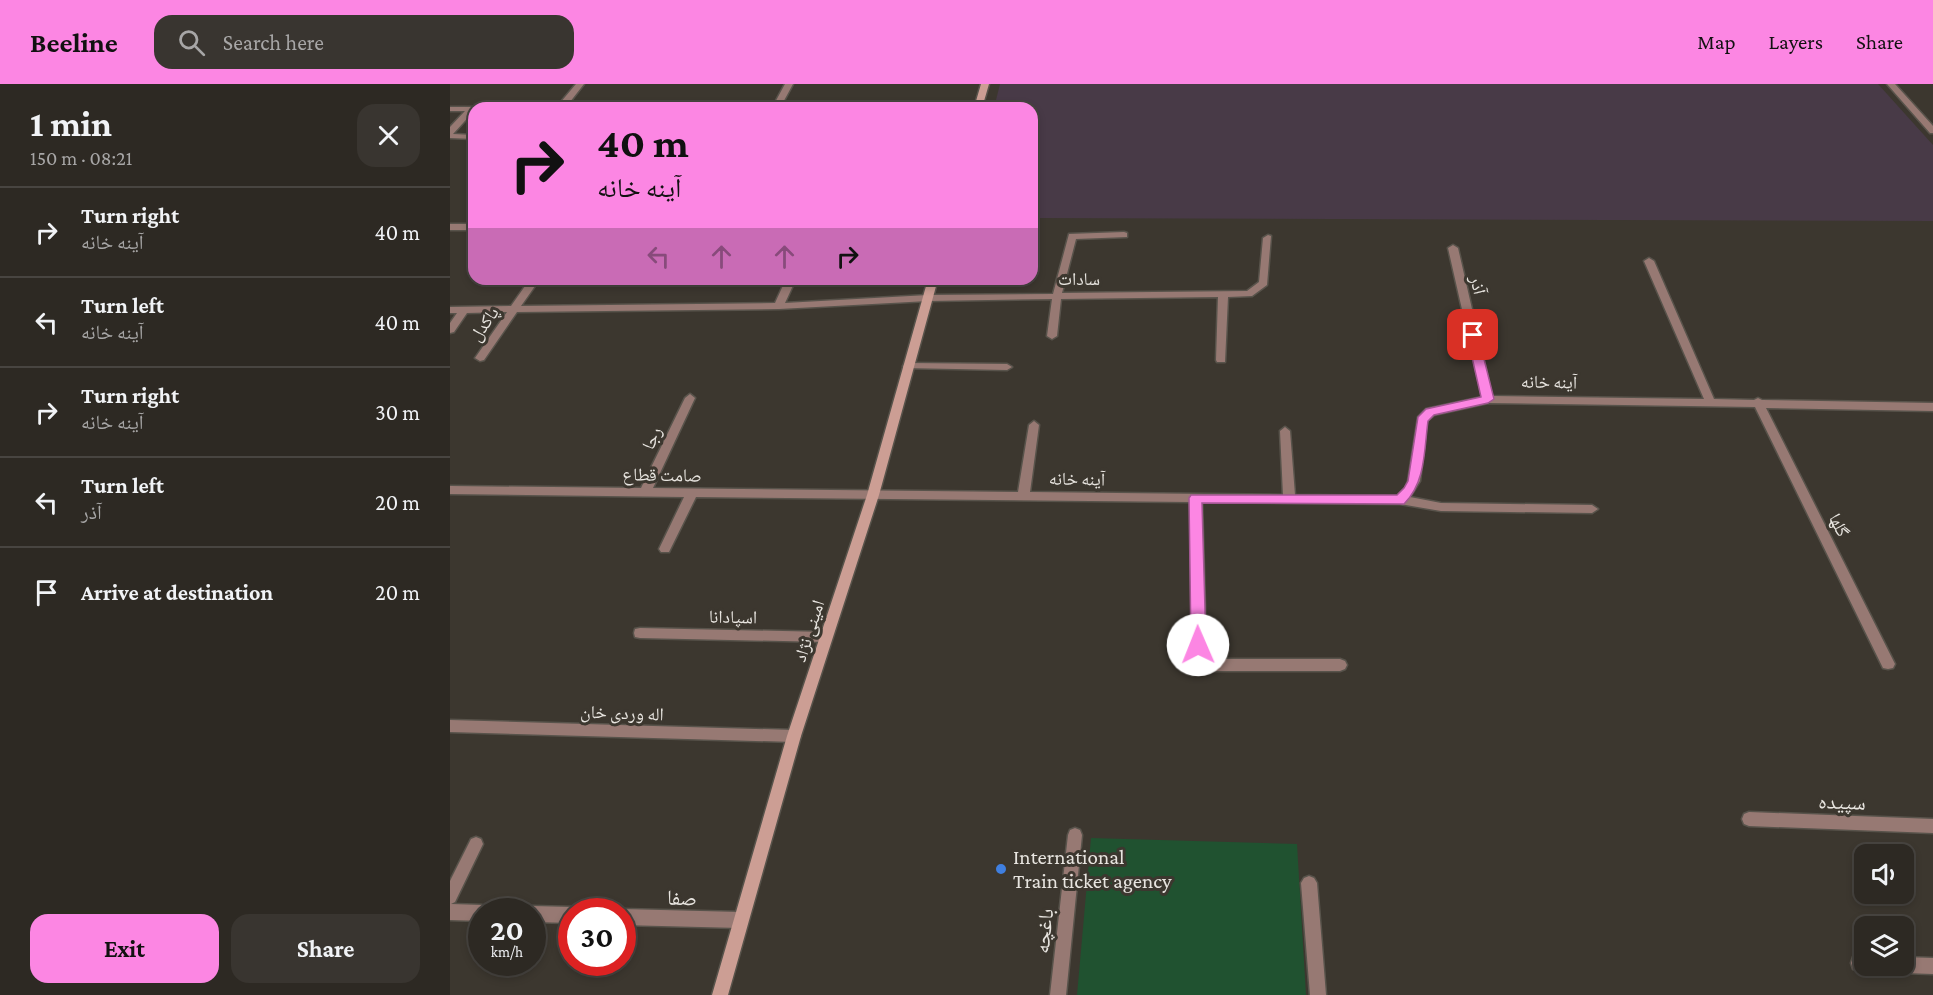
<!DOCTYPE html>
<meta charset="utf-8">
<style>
body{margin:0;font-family:"Crimson Pro","Noto Naskh Arabic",serif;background:#393530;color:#f1f3f6;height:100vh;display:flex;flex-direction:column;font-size:22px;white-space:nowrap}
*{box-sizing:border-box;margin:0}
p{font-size:20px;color:#a7a6a6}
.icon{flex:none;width:33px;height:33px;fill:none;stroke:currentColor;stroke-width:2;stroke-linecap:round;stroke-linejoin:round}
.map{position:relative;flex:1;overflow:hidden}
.sheet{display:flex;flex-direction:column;background:#2d2923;width:450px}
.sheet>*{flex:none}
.hud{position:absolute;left:18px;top:18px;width:570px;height:183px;border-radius:18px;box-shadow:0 3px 9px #0003,0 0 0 2px #484541;background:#fc86e3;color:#111;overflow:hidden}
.tools{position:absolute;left:1404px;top:760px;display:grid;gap:12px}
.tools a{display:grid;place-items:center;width:60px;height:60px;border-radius:12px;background:#2d2923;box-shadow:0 3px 9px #0003,0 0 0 2px #484541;font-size:30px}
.speed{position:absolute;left:18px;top:814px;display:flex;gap:12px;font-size:30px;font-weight:700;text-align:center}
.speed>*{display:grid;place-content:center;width:78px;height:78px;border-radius:50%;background:#2d2923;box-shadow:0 3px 9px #0003,0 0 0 2px #484541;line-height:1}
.speed small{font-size:15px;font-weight:400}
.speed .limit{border:9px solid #d22;background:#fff;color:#111}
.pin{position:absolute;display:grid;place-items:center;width:51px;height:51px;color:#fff;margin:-26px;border-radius:12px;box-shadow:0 3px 9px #0006}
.me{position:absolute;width:66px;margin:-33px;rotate:359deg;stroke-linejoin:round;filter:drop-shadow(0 0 4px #0008)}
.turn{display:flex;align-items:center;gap:21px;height:126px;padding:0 30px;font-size:27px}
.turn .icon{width:78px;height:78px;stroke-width:2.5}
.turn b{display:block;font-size:42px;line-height:51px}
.lanes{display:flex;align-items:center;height:57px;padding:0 30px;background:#0003;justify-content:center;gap:30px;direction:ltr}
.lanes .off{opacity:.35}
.round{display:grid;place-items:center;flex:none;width:63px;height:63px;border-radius:18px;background:#393530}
.overview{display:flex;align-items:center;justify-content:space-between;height:102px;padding:0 30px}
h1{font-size:36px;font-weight:700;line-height:45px}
.primary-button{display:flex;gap:12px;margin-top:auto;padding:12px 30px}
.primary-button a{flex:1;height:69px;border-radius:18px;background:#fc86e3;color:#111;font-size:24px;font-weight:700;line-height:69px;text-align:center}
.primary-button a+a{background:#393530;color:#f1f3f6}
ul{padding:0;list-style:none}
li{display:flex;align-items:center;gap:18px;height:90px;padding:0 30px;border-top:2px solid #484541}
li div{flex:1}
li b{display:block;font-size:22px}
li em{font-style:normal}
header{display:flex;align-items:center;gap:36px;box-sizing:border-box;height:84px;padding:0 30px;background:#fc86e3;color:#111}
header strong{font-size:28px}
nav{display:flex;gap:33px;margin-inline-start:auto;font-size:21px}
.search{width:420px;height:54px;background:#393530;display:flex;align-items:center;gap:15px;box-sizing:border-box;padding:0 21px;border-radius:18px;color:#a7a6a6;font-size:22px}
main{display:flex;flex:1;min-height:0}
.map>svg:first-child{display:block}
</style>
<header>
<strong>Beeline</strong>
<div class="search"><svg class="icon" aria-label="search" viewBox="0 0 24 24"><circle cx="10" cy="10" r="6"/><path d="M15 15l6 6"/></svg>Search here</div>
<nav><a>Map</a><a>Layers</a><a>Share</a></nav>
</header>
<main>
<section class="sheet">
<div class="overview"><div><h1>1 min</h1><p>150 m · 08:21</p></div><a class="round"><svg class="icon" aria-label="close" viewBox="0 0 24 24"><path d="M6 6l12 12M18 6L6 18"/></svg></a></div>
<ul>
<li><svg class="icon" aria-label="right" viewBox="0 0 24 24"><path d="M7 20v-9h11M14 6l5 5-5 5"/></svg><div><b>Turn right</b><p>آینه خانه</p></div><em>40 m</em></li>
<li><svg class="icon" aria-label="left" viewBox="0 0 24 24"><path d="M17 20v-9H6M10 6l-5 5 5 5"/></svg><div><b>Turn left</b><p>آینه خانه</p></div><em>40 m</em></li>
<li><svg class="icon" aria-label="right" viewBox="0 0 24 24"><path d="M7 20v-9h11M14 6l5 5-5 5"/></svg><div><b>Turn right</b><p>آینه خانه</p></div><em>30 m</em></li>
<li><svg class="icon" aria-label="left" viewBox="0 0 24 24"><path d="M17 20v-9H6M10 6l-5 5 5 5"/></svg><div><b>Turn left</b><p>آذر</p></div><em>20 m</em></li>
<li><svg class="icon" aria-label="arrive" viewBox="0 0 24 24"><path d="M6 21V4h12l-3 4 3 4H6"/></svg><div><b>Arrive at destination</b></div><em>20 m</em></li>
</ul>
<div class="primary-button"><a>Exit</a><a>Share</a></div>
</section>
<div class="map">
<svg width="1483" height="911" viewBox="0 0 1483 911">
<rect width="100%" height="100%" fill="#3c372f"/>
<path fill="#483a47" d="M550,0h878l55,61v76l-901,-3v-110h-38z"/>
<path fill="#205230" d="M641,754l206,6 9,151h-229z"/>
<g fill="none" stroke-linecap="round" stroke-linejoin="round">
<g stroke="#58534b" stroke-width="3">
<path id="street" d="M126,0h8l-18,23h-6v-4z
M335,0h8l-13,24h-8z
M1437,0h8l38,42v7h-3z
M0,23h24v4l-21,23 21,1v4l-24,-1v-11l15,-16h-15z
M0,140h19l4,3 -4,3h-19z
M674,148l3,1v4l-51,2 -14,54 185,-2 12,-9 4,-44 5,-3 3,1 -4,49 -15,11 -24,1 -3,65h-8l-1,-2 2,-63 -157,2 -4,37 -5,3 -5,-3 5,-37 -124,2 -149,8 -262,3 -33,48 -4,1 -5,-3 32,-46 -40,1 -13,19 -4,1v-10l7,-10h-7v-6l61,-1 19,-27h10l-19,27 254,-3 11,-24h10l-11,24 143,-8 125,-1 16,-60z
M1003,161l5,3 34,148 212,3 -60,-138 5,-3 5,3 60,138 40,1 4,-2 4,2 171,3v8l-167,-3 129,256 -2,4 -5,1 -5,-1 -128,-261 -267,-4 -54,12 -7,6 -7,60 -10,16 31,6 151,2 6,4 -6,4 -151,-2 -41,-7 -198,-2 4,143 3,10 6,4h125l5,2 2,4 -2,4 -5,2h-127l-15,-9 -6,-17 -2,-143 -494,-5 -27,55h-8l-2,-3 25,-52 -234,-3v-8l191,2 44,-90 5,-4 5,4 -42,90 365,4 11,-67 5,-4 5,4 -9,67 253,3 -3,-64 5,-4 5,4 5,64 102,1 8,-8 3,-7 10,-64 8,-8 56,-12 -34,-149z
M458,279l99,1 5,3 -5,3 -103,-2 -1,-2z
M190,544l186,4 5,1 1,4 -1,4 -5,1 -186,-4 -5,-1 -1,-4 1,-4z
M0,636l344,10 5,2 2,4 -2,4 -5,2 -344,-10z
M1299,728l184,7v14l-184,-7 -5,-2 -2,-5 2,-5z
M625,744l5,2 2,5 -16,160h-16l18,-160 2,-5z
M26,753l5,2 2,5 -28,58 -4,2 31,1 6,3 1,4h-7v9l-32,-1v-39l21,-42z
M859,792l5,2 3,5 9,112h-16l-9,-112 3,-5z
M82,822l40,1 7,5h-7v11l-40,-1v-10h-7l1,-3z
M172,825l118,3 6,2 2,6 -2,6 -6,2 -118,-3v-13h-6z
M1409,871h5v11h7l-1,3 -6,2 -11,-2 -2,-6 2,-6z
M1454,873l29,1v16l-29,-1 -6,-2 -2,-5h8z"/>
</g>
<g stroke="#58534b" stroke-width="3">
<path id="secondary" d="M531,0h8l-7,24h-8z
M478,195h10l-59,216 -78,241 -73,259h-16l75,-259 80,-241z"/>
</g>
<use href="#street" fill="#977973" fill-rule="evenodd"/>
<use href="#secondary" fill="#cc9e94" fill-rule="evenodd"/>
</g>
<path fill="#fc86e3" stroke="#a45794" stroke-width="1.5" d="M1023,247l5,4 16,64 -6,4 -54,12 -6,6c-4,29 -2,61 -24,83l-202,-1 4,142 -2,5h-11l-2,-5 -2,-147 2,-3h206l7,-7 4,-7 10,-64 8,-8 55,-12 -14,-62z"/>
<circle fill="#3f7fe0" stroke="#3c372f" stroke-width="2" cx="551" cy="785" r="6"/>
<g text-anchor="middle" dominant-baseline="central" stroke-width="6" stroke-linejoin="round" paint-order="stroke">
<g font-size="18" fill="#e8e5e0" stroke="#3c372f">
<text x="629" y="195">سادات</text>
<text transform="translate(1028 201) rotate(77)">آذر</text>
<text transform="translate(34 240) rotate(-55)">پاکدل</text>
<text transform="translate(1099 298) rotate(1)">آینه خانه</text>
<text transform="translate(202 354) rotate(-65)">رجا</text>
<text transform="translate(212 391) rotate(1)">صامت قطاع</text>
<text transform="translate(627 395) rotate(1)">آینه خانه</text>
<text transform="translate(1389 441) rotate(64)">گلها</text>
<text transform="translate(283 533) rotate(1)">اسپادانا</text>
<text transform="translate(359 547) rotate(-72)">امینی نژاد</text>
<text transform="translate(172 629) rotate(2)">اله وردی خان</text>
</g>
<g font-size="21" fill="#e8e5e0" stroke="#3c372f">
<text transform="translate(1392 718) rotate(2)">سپیده</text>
<text transform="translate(232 814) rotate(2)">صفا</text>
<text transform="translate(594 847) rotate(-84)">باغچه</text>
</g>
<g font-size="21" fill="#e8e5e0" stroke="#3c372f" text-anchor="start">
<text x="563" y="773">International<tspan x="563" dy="24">Train ticket agency</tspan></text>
</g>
</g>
</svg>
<div class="tools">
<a><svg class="icon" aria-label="sound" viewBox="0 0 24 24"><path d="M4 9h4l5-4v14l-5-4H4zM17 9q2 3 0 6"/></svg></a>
<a><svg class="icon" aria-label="layers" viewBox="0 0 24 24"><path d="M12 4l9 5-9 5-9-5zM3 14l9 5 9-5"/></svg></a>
</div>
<div class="speed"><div>20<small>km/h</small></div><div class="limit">30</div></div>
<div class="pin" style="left:1023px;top:251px;background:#d93025"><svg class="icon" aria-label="arrive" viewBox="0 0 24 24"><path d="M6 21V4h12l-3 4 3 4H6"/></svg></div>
<svg class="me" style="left:748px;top:561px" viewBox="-20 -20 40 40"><circle r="19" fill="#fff"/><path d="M0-13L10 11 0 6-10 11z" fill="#fc86e3"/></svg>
<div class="hud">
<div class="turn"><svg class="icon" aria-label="right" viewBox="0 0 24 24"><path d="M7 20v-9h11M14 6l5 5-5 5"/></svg><div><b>40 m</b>آینه خانه</div></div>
<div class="lanes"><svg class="icon off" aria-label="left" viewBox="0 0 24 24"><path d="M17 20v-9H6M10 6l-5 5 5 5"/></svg><svg class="icon off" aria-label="ahead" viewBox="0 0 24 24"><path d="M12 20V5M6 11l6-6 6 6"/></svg><svg class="icon off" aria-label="ahead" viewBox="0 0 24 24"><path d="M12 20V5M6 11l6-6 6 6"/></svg><svg class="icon" aria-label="right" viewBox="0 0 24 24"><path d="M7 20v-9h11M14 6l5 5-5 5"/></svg></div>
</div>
</div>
</main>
